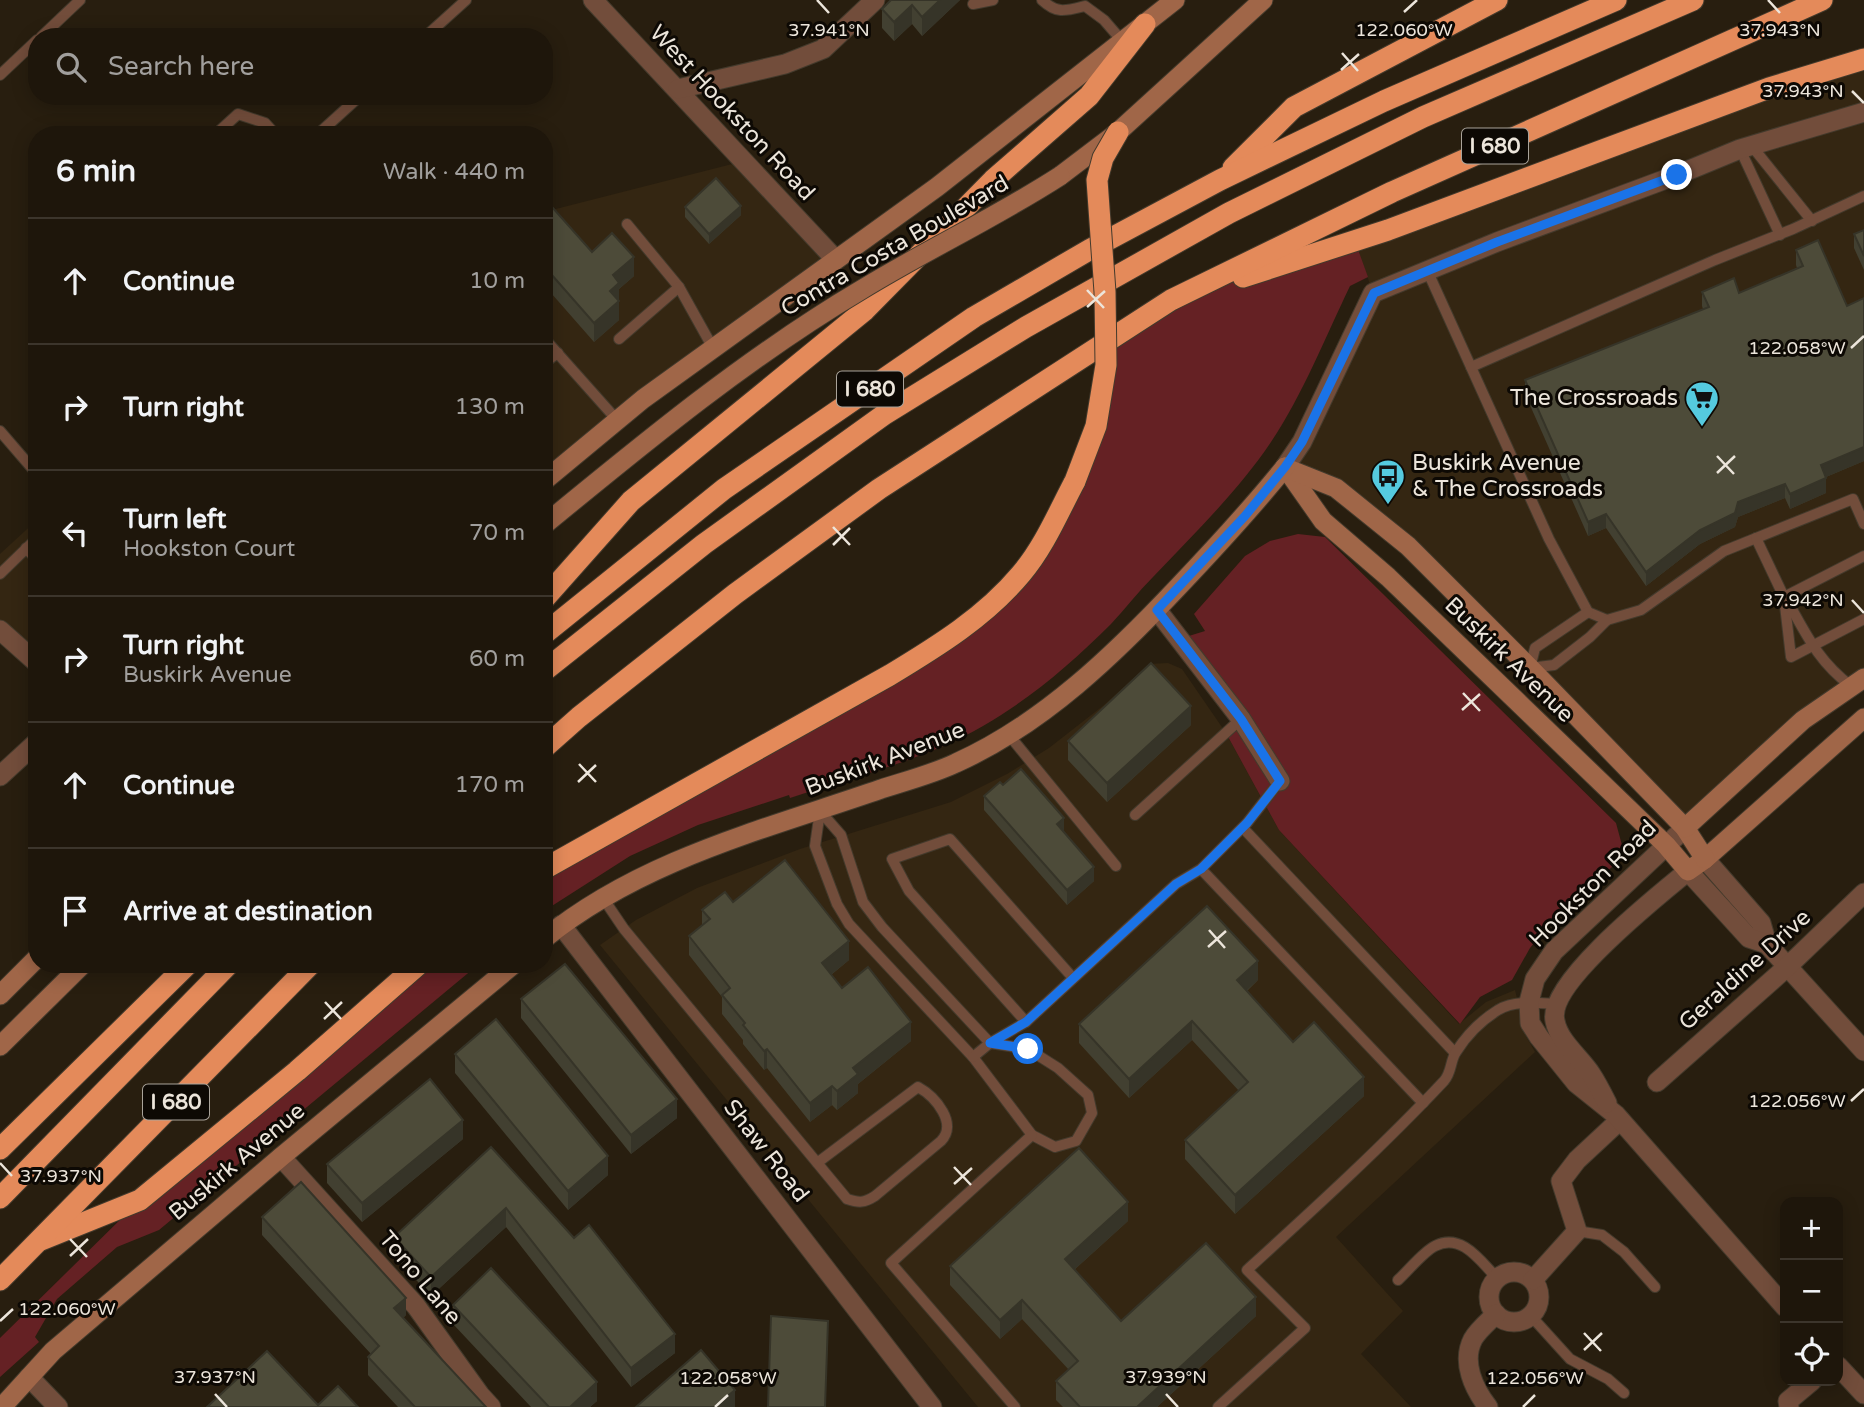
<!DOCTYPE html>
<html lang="en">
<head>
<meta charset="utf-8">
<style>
  body { margin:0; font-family:"Varela Round",sans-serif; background:#261f14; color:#f1f3f6 }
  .controls { position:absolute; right:21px; bottom:21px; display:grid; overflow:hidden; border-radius:14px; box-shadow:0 4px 18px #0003 }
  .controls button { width:63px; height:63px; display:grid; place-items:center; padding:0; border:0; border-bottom:2px solid #3c352c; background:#1e160b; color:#f1f3f6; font:35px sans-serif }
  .stop { position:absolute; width:21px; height:21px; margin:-16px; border:5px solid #1a73e8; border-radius:50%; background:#fff }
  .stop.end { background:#1a73e8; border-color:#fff; box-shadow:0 2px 7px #0008 }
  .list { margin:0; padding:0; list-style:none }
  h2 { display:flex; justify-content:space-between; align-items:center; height:91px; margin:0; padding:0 28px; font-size:30px }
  h2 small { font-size:23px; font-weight:400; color:#a19f9d }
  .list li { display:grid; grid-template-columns:46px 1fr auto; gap:21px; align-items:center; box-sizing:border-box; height:126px; padding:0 28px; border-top:2px solid #3c352c }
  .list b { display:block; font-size:26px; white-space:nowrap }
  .list p { margin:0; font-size:23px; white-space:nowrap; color:#a19f9d }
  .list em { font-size:23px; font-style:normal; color:#a19f9d }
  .icon { flex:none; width:38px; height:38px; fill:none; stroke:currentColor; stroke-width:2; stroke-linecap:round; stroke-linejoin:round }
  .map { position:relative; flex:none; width:1864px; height:1407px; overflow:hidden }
  .search { position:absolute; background:#1e160b; box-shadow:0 4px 18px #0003; left:28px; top:28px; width:525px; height:77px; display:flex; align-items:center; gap:18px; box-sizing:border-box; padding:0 24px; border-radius:28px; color:#a19f9d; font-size:26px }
  .panel { position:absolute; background:#1e160b; box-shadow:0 4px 18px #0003; left:28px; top:126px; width:525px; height:847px; border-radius:28px }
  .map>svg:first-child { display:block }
  .built { fill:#342612 }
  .green { fill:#652124 }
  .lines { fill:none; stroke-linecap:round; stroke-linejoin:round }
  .service-casing { stroke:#433a2c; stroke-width:12 }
  .minor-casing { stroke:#433a2c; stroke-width:21 }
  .tertiary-casing { stroke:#433a2c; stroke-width:21 }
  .secondary-casing { stroke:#433a2c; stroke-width:21 }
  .motorway-casing { stroke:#433a2c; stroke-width:23 }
  .service { stroke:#724d3b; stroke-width:10 }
  .minor { stroke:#724d3b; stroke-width:19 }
  .tertiary { stroke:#724d3b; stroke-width:19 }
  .secondary { stroke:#a06648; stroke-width:19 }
  .motorway { stroke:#e48a5a; stroke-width:21 }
  .secondary-bridge-casing { stroke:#433a2c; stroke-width:21; stroke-linecap:butt }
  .motorway-bridge-casing { stroke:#433a2c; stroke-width:23; stroke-linecap:butt }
  .secondary-bridge { stroke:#a06648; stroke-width:19 }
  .motorway-bridge { stroke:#e48a5a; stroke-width:21 }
  .wall { fill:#424031 }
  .shaded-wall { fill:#363428 }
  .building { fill:#4d4b39; stroke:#363428; stroke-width:2 }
  .route { stroke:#1a73e8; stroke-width:9 }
  .ticks { fill:none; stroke:#ece5db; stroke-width:2.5 }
  .labels { text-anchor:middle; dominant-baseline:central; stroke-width:6; stroke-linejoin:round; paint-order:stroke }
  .shield { fill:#0d0904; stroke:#a9a39a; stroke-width:2 }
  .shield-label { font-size:21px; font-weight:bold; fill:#ece5db }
  .street-label { font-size:23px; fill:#ece5db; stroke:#0d0904 }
  .poi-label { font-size:23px; fill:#ece5db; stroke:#0d0904; text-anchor:end }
  .ticks-label { font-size:18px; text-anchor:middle; fill:#ece5db; stroke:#0d0904; stroke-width:6; stroke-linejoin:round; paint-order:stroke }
</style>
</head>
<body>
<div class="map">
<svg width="1864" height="1407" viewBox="0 0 1864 1407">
  <rect width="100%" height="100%" fill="#281e0f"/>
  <g class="built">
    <polygon points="1864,59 1864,678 1685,828 1336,488 1285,467 1373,293 1355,241"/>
    <polygon points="744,161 835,259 544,481 544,212"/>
    <polygon points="37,520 37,663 0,630 0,554"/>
    <polygon points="1168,663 1182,669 1226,733 1279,830 1459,1024 1486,1002 1515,990 1526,1036 1535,1052 1336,1237 1403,1311 1361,1354 1411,1407 978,1407 600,945 636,920 697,888 800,849 951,802 1007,774 1049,748 1104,705 1149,664"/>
  </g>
  <g class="green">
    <path d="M1355 241 1368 277 1350 286C1325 338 1303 394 1271 442 1238 491 1194 534 1153 577 1138 592 1125 609 1111 624 1072 663 1030 699 983 726 924 760 854 777 790 798L789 795 698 825 630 856 544 911V869L987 610 1075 481 1105 343 1171 300Z"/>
    <polygon points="1298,534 1325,537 1616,823 1623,849 1613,866 1552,921 1530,948 1512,980 1480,997 1460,1024 1279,830 1226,733 1240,720 1179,639 1205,631 1194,614 1245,556 1270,541"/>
    <polygon points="419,964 479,964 159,1230 117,1247 57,1299 35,1337 39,1342 0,1377 0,1338 130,1210"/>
  </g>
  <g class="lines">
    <g class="service-casing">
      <g id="service">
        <path d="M1042 0C1057 14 1065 11 1085 6L1104 20 1123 42"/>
        <polyline points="973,4 993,0"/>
        <polyline points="41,37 80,0"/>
        <polyline points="425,37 466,0"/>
        <polyline points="0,75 37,40"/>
        <polyline points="215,135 238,114 265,123 276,135"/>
        <polyline points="317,135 360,96"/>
        <polyline points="1751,145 1812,221"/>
        <polyline points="1740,149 1780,235"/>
        <polyline points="627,224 679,287 713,348"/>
        <polyline points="1427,270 1549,539 1588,612 1607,620 1641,610 1724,551 1853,499 1864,524"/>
        <polyline points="544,338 617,420"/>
        <polyline points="619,339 679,287"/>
        <polyline points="544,363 558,353"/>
        <polyline points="1471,367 1715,260 1793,229 1864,196"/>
        <polyline points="0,431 37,474"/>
        <polyline points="1756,538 1784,597 1864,556"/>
        <polyline points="26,548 37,560"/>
        <polyline points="0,574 37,538"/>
        <polyline points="1784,597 1791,657 1864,619"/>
        <path d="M1788 602C1807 636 1819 662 1851 686"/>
        <polyline points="1588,612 1535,648 1530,668 1554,665 1590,637 1607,620"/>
        <polyline points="1009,735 1116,866"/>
        <polygon points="820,811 841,835 863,902 882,927 990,1043 1028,1049 1058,1068 1088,1095 1092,1113 1076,1141 1055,1147 1032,1135 973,1057 849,924 837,904 815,846"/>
        <polyline points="1135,815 1241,719"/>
        <polyline points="1243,828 1455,1053"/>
        <polyline points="1201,869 1247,823 1280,781"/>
        <path d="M603 898 624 929 847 1199C859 1203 864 1203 875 1196L941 1141C958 1124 936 1097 918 1087L817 1163"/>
        <polyline points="1026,1022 909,891 892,859 950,839 1073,978"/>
        <polyline points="973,1057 990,1043 1026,1022 1176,884 1201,869 1423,1103"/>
        <polyline points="1577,1231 1602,1235 1624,1252 1655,1287"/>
        <path d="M1398 1280C1408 1271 1424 1251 1435 1246 1462 1232 1481 1262 1497 1278"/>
        <polyline points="1531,1316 1570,1359 1608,1379 1624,1393"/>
        <polyline points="1015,1407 891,1263 1032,1135"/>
        <path d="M1218 1407 1305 1328 1247 1270C1315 1208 1382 1147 1444 1081 1452 1072 1450 1061 1456 1052 1466 1036 1482 1020 1498 1010 1515 1000 1537 1003 1555 1004"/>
      </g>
    </g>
    <g class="minor-casing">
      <g id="minor">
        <polyline points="593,0 835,259"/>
        <polyline points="678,89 785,64 823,49 875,0"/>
        <polyline points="1285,467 1302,442 1373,293 1497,242 1677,175 1740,149 1864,112"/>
        <polyline points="1157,610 1241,719 1280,781"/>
        <polyline points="0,776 37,742"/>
        <polyline points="1705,859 1761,923 1767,944 1864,1051"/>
        <polyline points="1688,871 1749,938 1767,944"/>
        <polyline points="561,925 932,1407"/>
        <polyline points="1657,1082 1787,967 1864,893"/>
        <polyline points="281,1157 416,1306 480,1395 491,1407"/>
        <circle cx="1514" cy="1297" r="25"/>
        <polyline points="1533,1280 1577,1231 1561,1181 1577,1160 1620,1120"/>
        <path d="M1488 1407C1474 1389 1461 1362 1473 1339 1478 1330 1489 1321 1496 1314"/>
        <polyline points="1789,1407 1788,1401 1812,1381"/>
      </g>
    </g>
    <g class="tertiary-casing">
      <g id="tertiary">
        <polyline points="0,630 37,663"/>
        <polyline points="1685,828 1554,951 1535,979 1529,1002 1530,1023 1539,1037 1576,1083 1616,1115 1785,1307"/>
        <path d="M1607 1103C1602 1093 1597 1083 1591 1074 1580 1057 1559 1042 1555 1021 1546 984 1659 895 1688 871"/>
        <polyline points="1838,1366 1864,1394"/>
        <polyline points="29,1377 58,1407"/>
      </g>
    </g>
    <g class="secondary-casing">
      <g id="secondary">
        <polyline points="1060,176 1118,132 1263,0"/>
        <polyline points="1285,467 1323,521 1388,577 1666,845 1688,871 1705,859 1864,718"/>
        <polyline points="1286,468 1336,488 1408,546 1530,668 1685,828 1705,859"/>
        <polyline points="544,481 643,399 937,187 1175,0"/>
        <polyline points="1685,828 1803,720 1864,678"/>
        <path d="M544 939C640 860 766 829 881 789 906 781 933 774 956 763 1043 724 1115 654 1179 586 1216 547 1251 509 1285 467"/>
        <polyline points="0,995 37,958"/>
        <polyline points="0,1046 83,964"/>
        <polyline points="2,1407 53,1351 281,1157 514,964"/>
      </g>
    </g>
    <g class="motorway-casing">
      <g id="motorway">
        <polyline points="1233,168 1294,107 1497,0"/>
        <polyline points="1243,277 1388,230 1769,88 1864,59"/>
        <polyline points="544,599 631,501 865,310 993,180 1089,96 1145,24"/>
        <polyline points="544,634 724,489 974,317 1089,250 1220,180 1384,101 1616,0"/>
        <polyline points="544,671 704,544 885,414 1026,327 1229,213 1423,117 1693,0"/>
        <polyline points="544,748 579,717 735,594 879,489 1171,300 1392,192 1822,0"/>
        <path d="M544 869 890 675C938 646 985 617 1021 574 1044 547 1058 513 1075 481"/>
        <polyline points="0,1149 188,964"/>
        <polyline points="0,1198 229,964"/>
        <polyline points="41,1240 140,1200 297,1071 419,964"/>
        <polyline points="0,1280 311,964"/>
      </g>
    </g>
    <use href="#service" class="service"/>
    <use href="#minor" class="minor"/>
    <use href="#tertiary" class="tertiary"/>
    <use href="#secondary" class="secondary"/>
    <use href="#motorway" class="motorway"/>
    <g class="secondary-bridge-casing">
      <path id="secondary-bridge" d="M544 525C645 442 748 357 861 290 926 250 995 218 1060 176"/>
    </g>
    <g class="motorway-bridge-casing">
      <polyline id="motorway-bridge" points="1075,481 1096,426 1106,365 1105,292 1097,180 1103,158 1118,132"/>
    </g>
    <use href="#secondary-bridge" class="secondary-bridge"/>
    <use href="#motorway-bridge" class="motorway-bridge"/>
  </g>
  <g class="wall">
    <polygon points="891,0 960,0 922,36 912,24 894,41 882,28 882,9"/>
    <polygon points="685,207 741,215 709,244 685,217"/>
    <polygon points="544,209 592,252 634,276 619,289 619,320 594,342 544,285"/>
    <polygon points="1864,230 1864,270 1854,248 1854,234"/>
    <polygon points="1796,250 1847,306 1864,298 1864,461 1826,477 1826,493 1790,509 1785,498 1738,517 1735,527 1700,544 1646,586 1606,528 1588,536 1525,394 1525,380 1703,309 1702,306 1702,292 1739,293 1797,268 1796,265"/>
    <polygon points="1191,725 1107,802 1068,760 1068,741"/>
    <polygon points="984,796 1064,832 1094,881 1067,905 984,810"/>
    <polygon points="733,902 849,960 831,975 842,988 911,1041 858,1084 858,1093 837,1110 832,1105 810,1122 767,1068 764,1070 743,1044 743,1040 722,1014 722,997 689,955 689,936 702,925 702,910"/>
    <polygon points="1258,980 1247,991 1293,1042 1364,1096 1235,1214 1185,1159 1185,1140 1239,1091 1192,1040 1129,1098 1079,1043 1079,1024"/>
    <polygon points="521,999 677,1118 631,1154 521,1018"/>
    <polygon points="455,1054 608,1175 568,1210 455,1073"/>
    <polygon points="463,1139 362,1222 327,1183 327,1164"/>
    <polygon points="491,1147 675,1353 631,1387 506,1227 431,1296 394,1256 394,1237"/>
    <polygon points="262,1217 406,1315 403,1318 486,1407 398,1407 368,1375 368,1357 371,1354 262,1235"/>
    <polygon points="1128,1221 1074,1270 1121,1321 1256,1316 1157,1407 1063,1407 1056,1400 1056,1381 1069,1370 1022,1319 1000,1339 950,1285 950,1266"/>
    <polygon points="453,1305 597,1401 590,1407 531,1407 453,1324"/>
  </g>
  <g class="shaded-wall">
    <polygon points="940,0 960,0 922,36 922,17"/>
    <polygon points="912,5 912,24 894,41 894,22"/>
    <polygon points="741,206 741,215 709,244 709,234"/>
    <polygon points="634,257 634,276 619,289 619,320 594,342 594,323 610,291 613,275"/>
    <polygon points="1864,447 1864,461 1821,479 1821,465"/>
    <polygon points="1826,478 1826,493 1790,509 1790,494"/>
    <polygon points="1785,484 1785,498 1738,517 1735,527 1700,544 1646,586 1646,572 1700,530 1738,502"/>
    <polygon points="1606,514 1606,528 1588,536 1588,522"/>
    <polygon points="1191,706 1191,725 1107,802 1107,783"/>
    <polygon points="1064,818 1064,832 1057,824"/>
    <polygon points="1094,867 1094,881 1067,905 1067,890"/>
    <polygon points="849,941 849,960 822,982 822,963"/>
    <polygon points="1258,961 1258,980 1237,999 1237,980"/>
    <polygon points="1192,1021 1192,1040 1129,1098 1129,1079"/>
    <polygon points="911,1022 911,1041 858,1084 858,1093 837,1110 837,1091 853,1068"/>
    <polygon points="767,1049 767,1068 764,1070 764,1051"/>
    <polygon points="1364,1077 1364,1096 1235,1214 1235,1195"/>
    <polygon points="832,1086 832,1105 810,1122 810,1103"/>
    <polygon points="677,1099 677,1118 631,1154 631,1135"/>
    <polygon points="463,1120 463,1139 362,1222 362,1203"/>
    <polygon points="608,1156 608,1175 568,1210 568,1191"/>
    <polygon points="1128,1202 1128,1221 1065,1278 1065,1259"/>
    <polygon points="506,1208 506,1227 431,1296 431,1277"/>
    <polygon points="1256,1297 1256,1316 1157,1407 1137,1407"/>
    <polygon points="406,1298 406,1315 394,1326 394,1308"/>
    <polygon points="1022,1300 1022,1319 1000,1339 1000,1320"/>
    <polygon points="675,1334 675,1353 631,1387 631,1368"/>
    <polygon points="597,1382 597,1401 590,1407 570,1407"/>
    <polygon points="735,1390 735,1407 714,1407"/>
  </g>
  <g class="building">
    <polygon points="891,0 940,0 922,17 912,5 894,22 882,9"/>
    <polygon points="716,178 741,206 709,234 685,207"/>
    <polygon points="552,207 592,252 612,233 634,257 613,275 619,283 610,291 619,301 594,323 544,266 544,209"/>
    <polygon points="1864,230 1864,256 1854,234"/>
    <polygon points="1818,240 1847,306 1864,298 1864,447 1821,465 1826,478 1790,494 1785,484 1738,502 1735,513 1700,530 1646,572 1606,514 1588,522 1525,380 1709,307 1702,292 1734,278 1739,293 1803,266 1796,250"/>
    <polygon points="1151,663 1191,706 1107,783 1068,741"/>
    <polygon points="1021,769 1064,818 1057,824 1094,867 1067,890 984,796 1000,782 1003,785"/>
    <polygon points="785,860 849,941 822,963 842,988 868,967 911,1022 853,1068 858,1074 837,1091 832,1086 810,1103 767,1049 764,1051 743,1025 745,1023 722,995 730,988 689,936 710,919 702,910 725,892 733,902"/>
    <polygon points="1207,906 1258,961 1237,980 1293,1042 1314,1022 1364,1077 1235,1195 1185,1140 1248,1082 1192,1021 1129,1079 1079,1024"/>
    <polygon points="565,964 677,1099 631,1135 521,999"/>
    <polygon points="496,1019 608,1156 568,1191 455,1054"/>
    <polygon points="430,1079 463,1120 362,1203 327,1164"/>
    <polygon points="491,1147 574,1238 589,1225 675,1334 631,1368 506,1208 431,1277 394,1237"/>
    <polygon points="1079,1148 1128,1202 1065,1259 1121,1321 1206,1243 1256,1297 1137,1407 1080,1407 1056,1381 1078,1361 1022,1300 1000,1320 950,1266"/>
    <polygon points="301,1182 406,1298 394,1308 486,1407 415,1407 368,1357 379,1346 262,1217"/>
    <polygon points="491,1268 597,1382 570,1407 549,1407 453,1305"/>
    <polygon points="771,1316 828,1321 825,1407 768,1407"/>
    <polygon points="701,1350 735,1390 714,1407 636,1407"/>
    <polygon points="267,1351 318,1405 338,1386 358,1407 207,1407"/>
  </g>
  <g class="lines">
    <polyline class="route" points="1028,1049 990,1043 1026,1022 1176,884 1201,869 1247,823 1280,781 1241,719 1157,610 1245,516 1285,467 1302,442 1374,293 1497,242 1677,175"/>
  </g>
  <path class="ticks" d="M817 0 829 13M1768 0 1780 13M1404 12 1417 0M1342 53 1358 71M1341 70 1359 54M1852 91 1864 103M1087 290 1104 308M1087 307 1105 291M1851 348 1864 336M1717 456 1734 474M1717 473 1735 456M833 527 850 545M833 545 850 528M1852 600 1864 613M1463 693 1480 711M1462 710 1480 694M579 764 596 782M578 782 596 765M1209 930 1225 948M1208 947 1226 931M325 1002 341 1019M324 1019 342 1002M1851 1101 1864 1089M0 1163 12 1176M954 1167 971 1185M954 1184 972 1168M70 1239 87 1257M70 1256 88 1239M0 1321 13 1309M1584 1333 1601 1351M1584 1350 1602 1333M215 1394 227 1407M1166 1394 1178 1407M715 1407 728 1395M1523 1407 1535 1395"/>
  <defs>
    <g id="supermarket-pin" transform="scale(1.75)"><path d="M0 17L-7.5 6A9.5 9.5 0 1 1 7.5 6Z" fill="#55cadf" stroke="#0d0904"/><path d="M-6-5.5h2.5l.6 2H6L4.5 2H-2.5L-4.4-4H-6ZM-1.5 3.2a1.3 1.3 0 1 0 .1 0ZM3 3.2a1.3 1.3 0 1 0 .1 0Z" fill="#111"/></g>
    <g id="bus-pin" transform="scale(1.75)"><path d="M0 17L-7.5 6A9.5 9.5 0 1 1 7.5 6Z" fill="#55cadf" stroke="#0d0904"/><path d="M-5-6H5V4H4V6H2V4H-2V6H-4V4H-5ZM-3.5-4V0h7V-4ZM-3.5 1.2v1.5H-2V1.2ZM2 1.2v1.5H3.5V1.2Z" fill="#111"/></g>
  </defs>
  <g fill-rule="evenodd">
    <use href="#supermarket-pin" x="1702" y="398"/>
    <use href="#bus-pin" x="1388" y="476"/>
  </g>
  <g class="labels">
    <g class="shield">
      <rect x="1462" y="128.5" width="66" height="35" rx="5"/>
      <rect x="837" y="371.5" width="66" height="35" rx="5"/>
      <rect x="143" y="1084.5" width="66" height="35" rx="5"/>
    </g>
    <g class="shield-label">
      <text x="1495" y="146">I 680</text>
      <text x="870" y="389">I 680</text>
      <text x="176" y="1102">I 680</text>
    </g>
    <g class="street-label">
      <text transform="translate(732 113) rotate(47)">West Hookston Road</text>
      <text transform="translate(895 246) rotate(-30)">Contra Costa Boulevard</text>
      <text transform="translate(1509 660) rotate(44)">Buskirk Avenue</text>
      <text transform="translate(885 759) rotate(-21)">Buskirk Avenue</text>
      <text transform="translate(1593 884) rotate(-45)">Hookston Road</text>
      <text transform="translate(1745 970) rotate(-42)">Geraldine Drive</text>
      <text transform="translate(766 1151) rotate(52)">Shaw Road</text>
      <text transform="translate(237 1162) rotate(-40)">Buskirk Avenue</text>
      <text transform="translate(420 1278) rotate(50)">Tono Lane</text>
    </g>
    <g class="poi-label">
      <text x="1678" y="398">The Crossroads</text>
      <text x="1412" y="463" text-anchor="start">Buskirk Avenue<tspan x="1412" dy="26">&amp; The Crossroads</tspan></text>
    </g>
  </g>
  <g class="ticks-label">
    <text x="1404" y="36">122.060°W</text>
    <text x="1780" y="36">37.943°N</text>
    <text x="829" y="36">37.941°N</text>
    <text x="1803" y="97">37.943°N</text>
    <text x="1797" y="354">122.058°W</text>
    <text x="1803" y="606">37.942°N</text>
    <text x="1797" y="1107">122.056°W</text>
    <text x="61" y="1182">37.937°N</text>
    <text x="67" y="1315">122.060°W</text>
    <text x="215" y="1383">37.937°N</text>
    <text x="1166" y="1383">37.939°N</text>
    <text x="728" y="1384">122.058°W</text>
    <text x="1535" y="1384">122.056°W</text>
  </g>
</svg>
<div class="controls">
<button>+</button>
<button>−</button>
<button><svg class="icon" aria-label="locate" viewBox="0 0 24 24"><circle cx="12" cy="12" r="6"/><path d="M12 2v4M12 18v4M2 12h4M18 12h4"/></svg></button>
</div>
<div class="stop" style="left:1028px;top:1049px"></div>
<div class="stop end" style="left:1677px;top:175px"></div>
<div class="search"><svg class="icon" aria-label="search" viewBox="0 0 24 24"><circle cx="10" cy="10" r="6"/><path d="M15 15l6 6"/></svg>Search here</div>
<section class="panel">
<h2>6 min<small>Walk · 440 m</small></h2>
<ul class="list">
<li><svg class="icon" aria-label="ahead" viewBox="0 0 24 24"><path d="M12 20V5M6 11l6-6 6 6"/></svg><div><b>Continue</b></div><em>10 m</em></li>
<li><svg class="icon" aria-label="right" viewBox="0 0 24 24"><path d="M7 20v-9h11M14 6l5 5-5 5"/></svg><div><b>Turn right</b></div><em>130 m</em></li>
<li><svg class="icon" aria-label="left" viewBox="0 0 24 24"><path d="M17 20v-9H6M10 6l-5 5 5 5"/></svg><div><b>Turn left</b><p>Hookston Court</p></div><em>70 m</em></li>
<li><svg class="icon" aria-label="right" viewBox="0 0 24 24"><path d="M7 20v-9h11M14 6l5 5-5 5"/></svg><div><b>Turn right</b><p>Buskirk Avenue</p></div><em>60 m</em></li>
<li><svg class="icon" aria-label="ahead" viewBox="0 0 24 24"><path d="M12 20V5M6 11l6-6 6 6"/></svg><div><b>Continue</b></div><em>170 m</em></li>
<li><svg class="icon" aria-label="arrive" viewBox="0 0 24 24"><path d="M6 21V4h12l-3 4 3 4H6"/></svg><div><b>Arrive at destination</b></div></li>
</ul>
</section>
</div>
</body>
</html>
